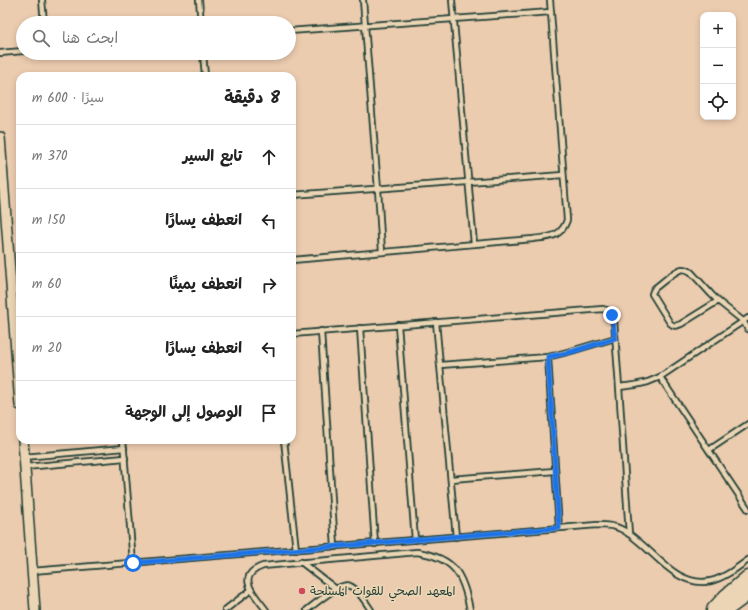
<!DOCTYPE html>
<html lang="ar">
<head>
<meta charset="utf-8">
<style>
  body { margin:0; font-family:Kalam,"Playpen Sans Arabic",sans-serif; background:#f6f6f6; color:#222; direction:rtl }
  .controls { position:absolute; right:12px; top:12px; display:grid; overflow:hidden; border-radius:8px; box-shadow:0 2px 6px #0003 }
  .controls button { width:36px; height:36px; display:grid; place-items:center; padding:0; border:0; border-bottom:1px solid #e0e0e0; background:#fff; color:#222; font:20px sans-serif }
  .stop { position:absolute; width:12px; height:12px; margin:-9px; border:3px solid #1a73e8; border-radius:50%; background:#fff }
  .stop.end { background:#1a73e8; border-color:#fff; box-shadow:0 1px 4px #0008 }
  .list { margin:0; padding:0; list-style:none }
  h2 { display:flex; justify-content:space-between; align-items:center; height:52px; margin:0; padding:0 16px; font-size:17px }
  h2 small { font-size:13px; font-weight:400; color:#767676 }
  .list li { display:grid; grid-template-columns:26px 1fr auto; gap:12px; align-items:center; box-sizing:border-box; height:64px; padding:0 16px; border-top:1px solid #e0e0e0 }
  .list b { display:block; font-size:15px; white-space:nowrap }
  .list em { font-size:13px; font-style:normal; color:#767676 }
  .icon { flex:none; width:22px; height:22px; fill:none; stroke:currentColor; stroke-width:2; stroke-linecap:round; stroke-linejoin:round }
  .map { position:relative; flex:none; width:748px; height:610px; overflow:hidden; direction:ltr }
  .search { position:absolute; background:#fff; box-shadow:0 2px 6px #0003; left:16px; top:16px; width:280px; height:44px; display:flex; align-items:center; gap:10px; box-sizing:border-box; padding:0 14px; border-radius:22px; color:#767676; font-size:15px }
  .panel { position:absolute; background:#fff; box-shadow:0 2px 6px #0003; left:16px; top:72px; width:280px; height:372px; border-radius:12px; direction:rtl }
  .map>svg:first-child { display:block }
  .lines { fill:none; stroke-linecap:round; stroke-linejoin:round }
  .lane-casing { stroke:#1f3d34; stroke-width:8 }
  .street-casing { stroke:#1f3d34; stroke-width:12 }
  .secondary-casing { stroke:#1f3d34; stroke-width:16 }
  .highway-casing { stroke:#1f3d34; stroke-width:19 }
  .lane { stroke:#ebd5b4; stroke-width:4.5 }
  .street { stroke:#ebd5b4; stroke-width:9 }
  .secondary { stroke:#ebd5b4; stroke-width:13 }
  .highway { stroke:#ebd5b4; stroke-width:16 }
  .route { stroke:#1a73e8; stroke-width:5 }
  .poi-dot { fill:#d1495b; stroke:#ebd5b4; stroke-width:1.5 }
  .labels { text-anchor:middle; dominant-baseline:central; stroke-width:3.5; stroke-linejoin:round; paint-order:stroke }
  .poi-label { font-size:12px; fill:#1f3d34; stroke:#ebd5b4; text-anchor:start }
</style>
</head>
<body>
<div class="map">
<svg width="748" height="610" viewBox="0 0 748 610">
  <rect width="100%" height="100%" fill="#ecccaf"/>
  <filter id="ink" filterUnits="userSpaceOnUse"><feTurbulence type="fractalNoise" baseFrequency=".025" numOctaves="2"/><feDisplacementMap in="SourceGraphic" scale="8" xChannelSelector="R" yChannelSelector="G"/><feConvolveMatrix kernelMatrix="1 2 1 2 8 2 1 2 1" color-interpolation-filters="sRGB"/></filter>
  <g filter="url(#ink)">
    <g class="lines">
      <g class="lane-casing">
        <g id="lane">
          <polyline points="42,0 44,23"/>
          <polyline points="199,0 201,23"/>
          <polyline points="363,0 378,189 382,252"/>
          <polyline points="452,0 474,244"/>
          <polyline points="289,31 551,12"/>
          <polyline points="0,53 23,51"/>
          <polyline points="203,53 205,76"/>
          <polyline points="292,195 563,175"/>
          <path d="M292 260 533 239C548 237 561 238 567 220L550 0"/>
          <path d="M718 301 681 324C676 326 674 327 670 323L652 294 653 291 655 288C662 283 674 271 682 269 686 269 688 270 691 272L711 294 718 301 743 321 748 329"/>
          <polyline points="436,322 456,537"/>
          <polyline points="398,325 415,540"/>
          <polyline points="360,328 375,544"/>
          <polyline points="321,331 335,547"/>
          <polyline points="292,334 603,309 610,311 613,315 614,320 619,387 629,534"/>
          <polyline points="548,357 559,528"/>
          <polyline points="440,365 548,357 571,351 615,338"/>
          <polyline points="660,377 748,509"/>
          <polyline points="619,387 635,385 648,382 660,377 748,318"/>
          <polyline points="123,440 133,563"/>
          <polyline points="284,440 296,550"/>
          <polyline points="709,450 748,424"/>
          <polyline points="24,457 124,448"/>
          <polyline points="25,467 125,458"/>
          <polyline points="451,479 555,471"/>
          <polyline points="301,562 336,589"/>
          <path d="M32 571 597 525C605 525 614 525 621 529 651 544 673 589 711 581 724 578 737 568 748 560"/>
          <polyline points="225,610 251,590"/>
          <path d="M266 610C255 595 234 576 263 566L417 552C455 558 463 574 470 610"/>
          <path d="M307 610C315 604 341 581 350 586 358 589 366 603 371 610"/>
        </g>
      </g>
      <g class="street-casing">
        <g id="street">
          <polyline points="0,137 20,405"/>
          <polyline points="23,440 35,610"/>
        </g>
      </g>
      <g class="secondary-casing">
        <polyline id="secondary" points="726,610 748,594"/>
      </g>
      <g class="highway-casing">
        <polyline id="highway" points="715,610 727,597 748,579"/>
      </g>
      <use href="#lane" class="lane"/>
      <use href="#street" class="street"/>
      <use href="#secondary" class="secondary"/>
      <use href="#highway" class="highway"/>
    </g>
  </g>
  <g class="lines" filter="url(#ink)">
    <polyline class="route" points="133,563 559,528 548,357 571,352 615,338 612,315"/>
  </g>
  <circle class="poi-dot" cx="302" cy="591" r="4"/>
  <g class="labels">
    <g class="poi-label">
      <text x="310" y="591">المعهد الصحي للقوات المسلحة</text>
    </g>
  </g>
</svg>
<div class="controls">
<button>+</button>
<button>−</button>
<button><svg class="icon" aria-label="locate" viewBox="0 0 24 24"><circle cx="12" cy="12" r="6"/><path d="M12 2v4M12 18v4M2 12h4M18 12h4"/></svg></button>
</div>
<div class="stop" style="left:133px;top:563px"></div>
<div class="stop end" style="left:612px;top:315px"></div>
<div class="search"><svg class="icon" aria-label="search" viewBox="0 0 24 24"><circle cx="10" cy="10" r="6"/><path d="M15 15l6 6"/></svg>ابحث هنا</div>
<section class="panel">
<h2>8 دقيقة<small>سيرًا · 600 m</small></h2>
<ul class="list">
<li><svg class="icon" aria-label="ahead" viewBox="0 0 24 24"><path d="M12 20V5M6 11l6-6 6 6"/></svg><div><b>تابع السير</b></div><em>370 m</em></li>
<li><svg class="icon" aria-label="left" viewBox="0 0 24 24"><path d="M17 20v-9H6M10 6l-5 5 5 5"/></svg><div><b>انعطف يسارًا</b></div><em>150 m</em></li>
<li><svg class="icon" aria-label="right" viewBox="0 0 24 24"><path d="M7 20v-9h11M14 6l5 5-5 5"/></svg><div><b>انعطف يمينًا</b></div><em>60 m</em></li>
<li><svg class="icon" aria-label="left" viewBox="0 0 24 24"><path d="M17 20v-9H6M10 6l-5 5 5 5"/></svg><div><b>انعطف يسارًا</b></div><em>20 m</em></li>
<li><svg class="icon" aria-label="arrive" viewBox="0 0 24 24"><path d="M6 21V4h12l-3 4 3 4H6"/></svg><div><b>الوصول إلى الوجهة</b></div></li>
</ul>
</section>
</div>
</body>
</html>
